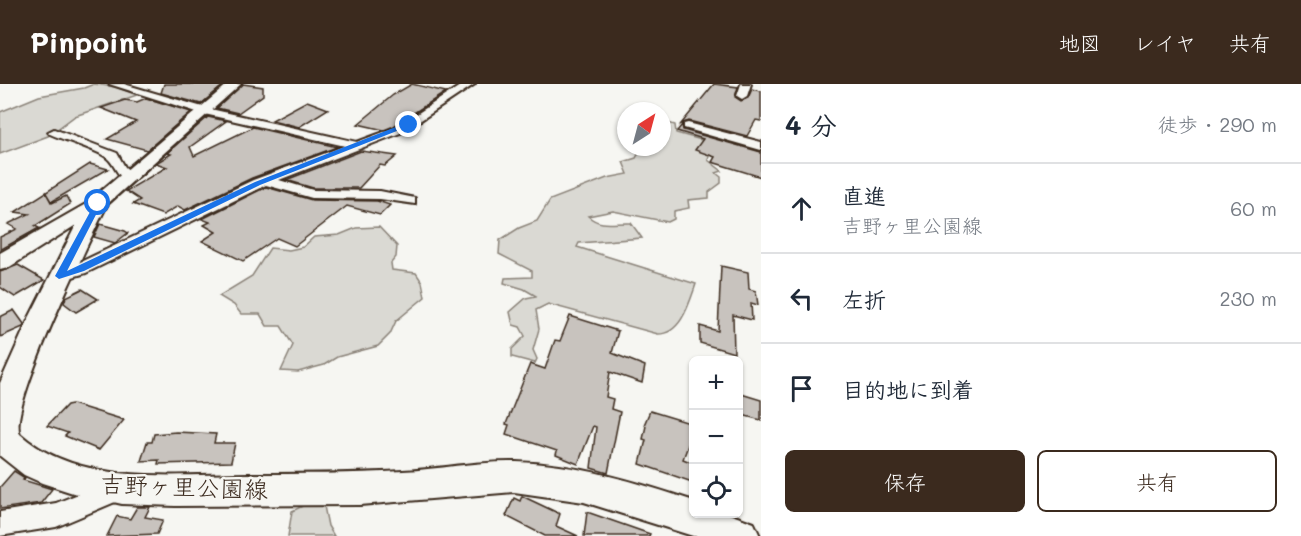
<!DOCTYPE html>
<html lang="ja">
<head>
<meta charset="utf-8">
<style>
  body { margin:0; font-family:Mali,"Klee One",sans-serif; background:#f6f6f7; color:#1f2937 }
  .controls { position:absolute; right:18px; bottom:18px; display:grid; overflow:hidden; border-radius:9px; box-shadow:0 2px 4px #0004 }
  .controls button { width:54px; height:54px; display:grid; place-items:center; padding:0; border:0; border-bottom:2px solid #e0e1e3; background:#fff; color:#1f2937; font:30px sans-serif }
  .compass { position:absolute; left:617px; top:18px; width:54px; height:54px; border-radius:50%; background:#fff; box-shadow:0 2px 4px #0004; rotate:36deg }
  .stop { position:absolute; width:18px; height:18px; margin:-14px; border:4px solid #1a73e8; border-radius:50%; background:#fff }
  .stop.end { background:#1a73e8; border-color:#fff; box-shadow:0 2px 6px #0008 }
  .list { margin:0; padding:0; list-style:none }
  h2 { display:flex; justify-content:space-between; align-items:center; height:78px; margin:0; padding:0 24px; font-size:26px }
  h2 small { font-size:20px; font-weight:400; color:#747a83 }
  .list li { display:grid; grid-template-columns:39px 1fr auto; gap:18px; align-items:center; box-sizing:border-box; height:90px; padding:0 24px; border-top:2px solid #e0e1e3 }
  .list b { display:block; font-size:22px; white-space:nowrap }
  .list p { margin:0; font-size:20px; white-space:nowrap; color:#747a83 }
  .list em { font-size:20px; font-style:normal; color:#747a83 }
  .actions { display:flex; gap:12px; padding:18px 24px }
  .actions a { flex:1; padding:14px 0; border:2px solid #3b2a1e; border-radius:9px; text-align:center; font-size:21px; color:#3b2a1e }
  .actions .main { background:#3b2a1e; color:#fff }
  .icon { flex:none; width:33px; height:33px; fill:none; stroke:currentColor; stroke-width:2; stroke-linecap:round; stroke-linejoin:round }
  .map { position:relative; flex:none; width:761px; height:452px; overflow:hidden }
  header { display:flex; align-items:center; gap:36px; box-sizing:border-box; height:84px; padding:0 30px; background:#3b2a1e; color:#fff }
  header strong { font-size:28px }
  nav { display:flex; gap:33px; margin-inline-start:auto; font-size:21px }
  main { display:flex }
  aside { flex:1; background:#fff }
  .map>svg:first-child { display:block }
  .green { fill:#dad9d3; stroke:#8a8278; stroke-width:1.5 }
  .building { fill:#c8c3be; stroke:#3b2a1e; stroke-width:1.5 }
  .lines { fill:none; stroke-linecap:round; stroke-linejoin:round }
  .minor-casing { stroke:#3b2a1e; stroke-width:4 }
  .tertiary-casing { stroke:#3b2a1e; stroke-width:5 }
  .secondary-casing { stroke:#3b2a1e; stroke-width:4 }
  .minor { fill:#f6f6f2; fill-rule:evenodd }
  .tertiary { fill:#f6f6f2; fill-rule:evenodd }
  .secondary { fill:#f6f6f2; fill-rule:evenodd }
  .route { fill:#1a73e8 }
  .labels { text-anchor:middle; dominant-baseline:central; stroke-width:5; stroke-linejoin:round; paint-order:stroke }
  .near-street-label { font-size:24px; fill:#3b2a1e; stroke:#f6f6f2 }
</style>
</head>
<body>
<header>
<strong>Pinpoint</strong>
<nav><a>地図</a><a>レイヤ</a><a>共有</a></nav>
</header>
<main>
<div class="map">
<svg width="761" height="452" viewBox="0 0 761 452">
  <rect width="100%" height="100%" fill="#f6f6f2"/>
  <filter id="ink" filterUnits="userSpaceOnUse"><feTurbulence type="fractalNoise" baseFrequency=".0167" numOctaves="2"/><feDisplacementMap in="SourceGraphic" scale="12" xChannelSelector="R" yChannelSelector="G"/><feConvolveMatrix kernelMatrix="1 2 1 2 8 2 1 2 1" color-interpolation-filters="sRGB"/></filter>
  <g filter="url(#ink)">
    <g class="green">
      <polygon points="94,0 116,3 137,11 75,32 48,52 0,70 0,28 39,12 84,4"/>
      <path d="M662 37 675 41 676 49 705 57 720 68 709 72 708 76 722 87 716 89 721 93V99L709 108V114L688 116 689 124 674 127V135L668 138 613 127 588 132C601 144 615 138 631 139L642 154 579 159 577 163 696 200C689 220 681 250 658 250L548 220 536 226 539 245 533 266 537 275 535 279 512 273V265L525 252 520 243 513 241 510 228 526 214 536 212 524 205 504 199 505 194 532 193V187L499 170 500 156 519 144 537 137 550 116 607 94 628 90 623 78 636 74 642 63H662Z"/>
      <polygon points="379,143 397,162 396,173 391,179 392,186 416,189 422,198 425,213 396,237 390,250 378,262 337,273 324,281 298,288 281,287 293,261 281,242 267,242 260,230 241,230 234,221 219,212 252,192 270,164 289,166 303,163 314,153 339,151 356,144"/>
      <polygon points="305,421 324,422 328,442 334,452 288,452 292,427"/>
    </g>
    <g class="building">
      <polygon points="164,0 225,0 201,20 161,9"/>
      <polygon points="243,0 263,3 263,11 238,29 217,24"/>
      <polygon points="412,0 446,8 394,42 384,46 358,40 393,11"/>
      <polygon points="714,0 738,3 735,13 741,17 748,14 752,5 761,7 761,37 756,36 747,52 689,37 681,40"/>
      <polygon points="146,14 191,28 147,66 107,55 136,38 101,24 125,16 137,18"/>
      <polygon points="307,17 328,25 299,43 272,36"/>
      <polygon points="208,33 226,37 190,63 194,72 253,43 337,63 252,94 185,126 178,122 163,131 133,120 140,116 126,107 167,83 156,79 171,70 167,69"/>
      <polygon points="682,41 683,46 761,68 761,93 712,78 715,73 695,66 703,55 677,47"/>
      <polygon points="361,67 397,72 385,82 380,81 359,104 313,104 286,96"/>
      <polygon points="90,80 108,85 51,118 46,109 52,119 66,112 70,120 35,142 39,144 0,166 0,153 17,145 8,140 29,130 15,128"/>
      <polygon points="266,103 312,116 377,117 390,121 380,131 347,122 295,162 277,154 243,177 202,157 216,148 204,141 210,138 202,135"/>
      <polygon points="100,140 125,147 128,149 115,159 94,153"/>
      <polygon points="18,181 44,196 15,213 0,203 0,188"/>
      <polygon points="721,182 748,188 749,205 756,207 758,221 751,219 752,236 733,231 734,269 700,259 700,242 718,247"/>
      <polygon points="82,205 98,215 76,228 64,219 66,213"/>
      <polygon points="14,226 24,240 23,243 0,253 0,233"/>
      <polygon points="570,232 618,247 612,269 645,282 642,299 610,288 606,313 613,315 611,325 620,328 608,389 591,384 596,343 593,342 578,380 556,371 557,367 506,350 509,341 506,340 530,280 545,285 555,256 560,257"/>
      <polygon points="738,309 761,316 761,336 738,330"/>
      <polygon points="72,320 124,336 99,366 65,352 68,349 47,342 67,321"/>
      <polygon points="650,327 693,340 693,348 683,375 693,379 692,398 640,380 646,356 643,355 646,342 644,341"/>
      <polygon points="176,348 216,350 214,359 235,359 231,378 158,380 159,376 141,377 147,358 152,358 154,350"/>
      <polygon points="14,387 25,394 23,396 52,405 41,419 0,425 0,403"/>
      <polygon points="522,412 560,430 556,442 578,452 545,452 506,432 514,414 520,417"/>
      <polygon points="137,423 150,423 145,433 163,436 157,450 107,452 117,432 130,435"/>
      <polygon points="587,428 650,450 649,452 584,452"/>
    </g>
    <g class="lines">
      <g class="minor-casing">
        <g id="minor">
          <polygon points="109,0 124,0 206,24 357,58 395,44 463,0 475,0 403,48 279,96 313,106 380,107 415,114 415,120 380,115 312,114 266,101 86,189 59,197 53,196 51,192 53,188 74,181 253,96 345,62 200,29"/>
          <polygon points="741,0 751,0 747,12 742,15 737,12"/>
          <polygon points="688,39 761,58 761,66 684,44 684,40"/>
          <path d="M54 45 117 69 125 83 137 93 135 96C118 100 117 82 107 74 98 66 63 56 50 50L48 48Z"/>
          <polygon points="118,394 127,397 130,405 127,413 56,443 0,452 0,428 56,419"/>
        </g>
      </g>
      <g class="tertiary-casing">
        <polygon id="tertiary" points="228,0 241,0 104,123 92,123 89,119 92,115"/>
      </g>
      <g class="secondary-casing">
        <path id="secondary" d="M98 113 105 115 108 119C92 151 7 325 20 350 79 403 175 390 248 390 300 390 351 390 403 387 441 385 478 377 516 378 577 380 637 398 694 417V430H729L754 439 760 452H693L584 418 514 408 360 421 175 422 122 420 73 409 42 399 24 391 0 372V299L29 234 76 141 8 184 0 186V169Z"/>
      </g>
      <use href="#minor" class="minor"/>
      <use href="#tertiary" class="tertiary"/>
      <use href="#secondary" class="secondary"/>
    </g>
  </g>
  <polygon class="route" points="406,39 412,41 260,101 84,187 59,195 55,192 96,117 102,119 67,187 255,98"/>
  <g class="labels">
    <g class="near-street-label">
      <text transform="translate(184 402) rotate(2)">吉野ヶ里公園線</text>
    </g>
  </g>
</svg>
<div class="controls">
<button>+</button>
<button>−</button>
<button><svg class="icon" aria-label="locate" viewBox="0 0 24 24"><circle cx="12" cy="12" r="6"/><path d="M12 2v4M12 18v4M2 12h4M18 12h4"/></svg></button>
</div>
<svg class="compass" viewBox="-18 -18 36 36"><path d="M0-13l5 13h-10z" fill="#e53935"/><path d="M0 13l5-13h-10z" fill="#747a83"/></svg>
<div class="stop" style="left:98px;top:119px"></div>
<div class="stop end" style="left:409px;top:41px"></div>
</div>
<aside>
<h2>4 分<small>徒歩 · 290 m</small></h2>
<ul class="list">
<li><svg class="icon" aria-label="ahead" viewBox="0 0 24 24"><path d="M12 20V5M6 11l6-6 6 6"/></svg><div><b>直進</b><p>吉野ヶ里公園線</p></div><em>60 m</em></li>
<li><svg class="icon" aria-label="left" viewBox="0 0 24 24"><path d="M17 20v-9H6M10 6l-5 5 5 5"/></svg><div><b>左折</b></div><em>230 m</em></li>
<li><svg class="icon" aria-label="arrive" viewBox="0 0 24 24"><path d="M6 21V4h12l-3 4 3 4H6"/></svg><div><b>目的地に到着</b></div></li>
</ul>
<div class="actions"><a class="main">保存</a><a>共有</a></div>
</aside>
</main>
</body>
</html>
